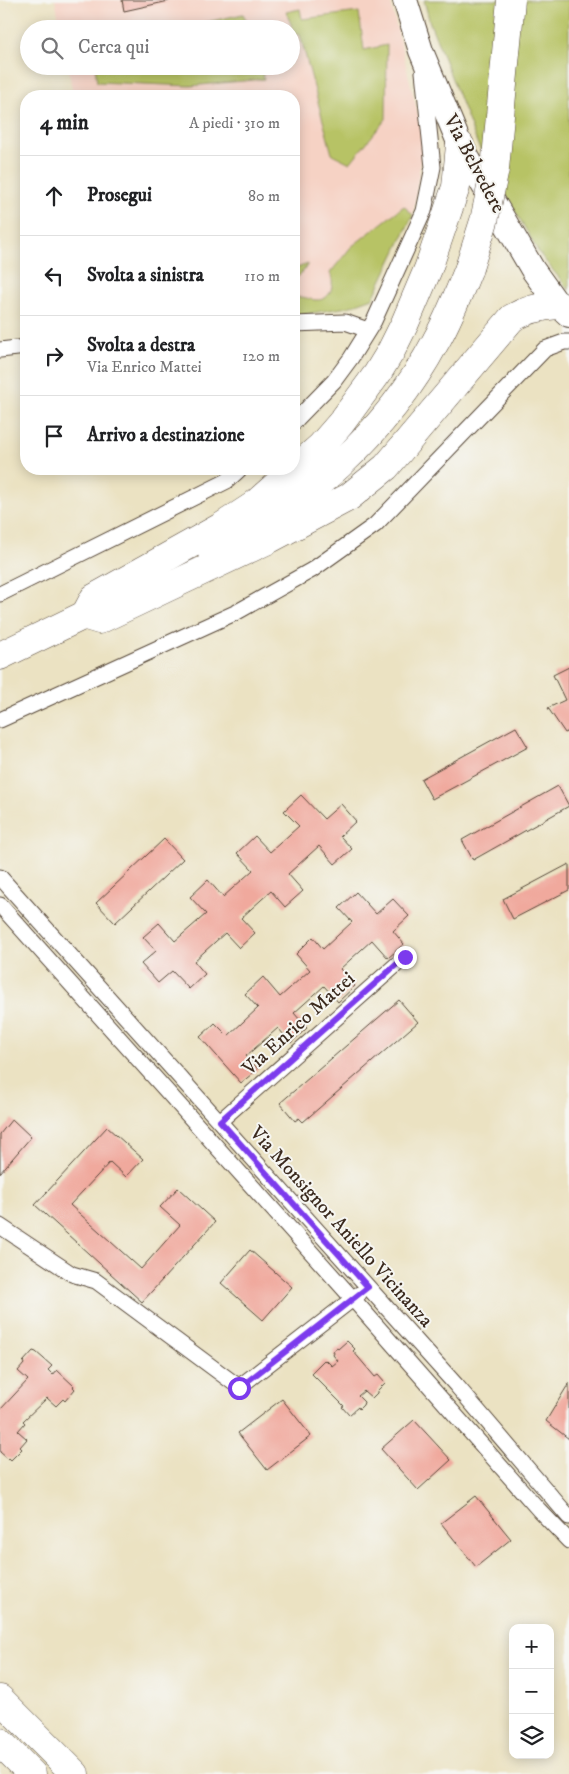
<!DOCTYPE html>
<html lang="it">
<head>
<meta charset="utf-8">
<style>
  body { margin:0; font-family:"IM FELL DW Pica",serif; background:#f6f6f6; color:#202124 }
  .controls { position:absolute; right:15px; bottom:15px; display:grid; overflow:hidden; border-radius:10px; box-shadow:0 2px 12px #0003 }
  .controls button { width:45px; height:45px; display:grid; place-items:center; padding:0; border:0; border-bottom:1px solid #e0e0e0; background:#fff; color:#202124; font:25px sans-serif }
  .stop { position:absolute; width:15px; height:15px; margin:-11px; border:4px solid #7c3aed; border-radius:50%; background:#fff }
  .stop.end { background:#7c3aed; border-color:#fff; box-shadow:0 1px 5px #0008 }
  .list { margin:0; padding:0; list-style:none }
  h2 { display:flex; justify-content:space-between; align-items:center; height:65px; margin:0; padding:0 20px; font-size:21px }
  h2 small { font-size:16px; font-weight:400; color:#757577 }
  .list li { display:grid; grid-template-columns:32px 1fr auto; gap:15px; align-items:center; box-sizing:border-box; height:80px; padding:0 20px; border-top:1px solid #e0e0e0 }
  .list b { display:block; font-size:19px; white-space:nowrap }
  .list p { margin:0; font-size:16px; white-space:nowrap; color:#757577 }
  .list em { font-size:16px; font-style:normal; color:#757577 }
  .icon { flex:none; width:28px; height:28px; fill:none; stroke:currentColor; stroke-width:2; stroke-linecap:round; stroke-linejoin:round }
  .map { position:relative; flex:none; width:569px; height:1774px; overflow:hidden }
  .search { position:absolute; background:#fff; box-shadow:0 2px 12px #0003; left:20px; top:20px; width:280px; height:55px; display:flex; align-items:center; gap:12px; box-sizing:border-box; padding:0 18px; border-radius:28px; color:#757577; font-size:19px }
  .panel { position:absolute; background:#fff; box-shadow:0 2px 12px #0003; left:20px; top:90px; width:280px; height:385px; border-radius:20px }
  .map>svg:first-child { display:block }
  .built { fill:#f6d2c4 }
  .green { fill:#b7c365; stroke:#797642 }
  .building { fill:#f0a99d }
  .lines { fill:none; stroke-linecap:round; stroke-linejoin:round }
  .minor-casing { stroke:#554637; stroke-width:17 }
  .primary-casing { stroke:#554637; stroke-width:26 }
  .motorway-casing { stroke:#554637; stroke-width:29 }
  .minor { stroke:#fff; stroke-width:15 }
  .primary { stroke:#fff; stroke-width:24 }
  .motorway { stroke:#fff; stroke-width:28 }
  .motorway-bridge-casing { stroke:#554637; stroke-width:29; stroke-linecap:butt }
  .motorway-bridge { stroke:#fff; stroke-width:28 }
  .route { stroke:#7c3aed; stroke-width:6 }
  .labels { text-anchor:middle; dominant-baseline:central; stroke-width:4; stroke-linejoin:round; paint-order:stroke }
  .street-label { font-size:20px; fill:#3b2a1e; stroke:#f6f6f2 }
</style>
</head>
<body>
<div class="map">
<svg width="569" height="1774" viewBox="0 0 569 1774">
  <rect width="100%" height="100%" fill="#f6f6f2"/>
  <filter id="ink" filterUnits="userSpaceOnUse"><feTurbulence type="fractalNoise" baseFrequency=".02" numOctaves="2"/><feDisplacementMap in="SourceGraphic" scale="10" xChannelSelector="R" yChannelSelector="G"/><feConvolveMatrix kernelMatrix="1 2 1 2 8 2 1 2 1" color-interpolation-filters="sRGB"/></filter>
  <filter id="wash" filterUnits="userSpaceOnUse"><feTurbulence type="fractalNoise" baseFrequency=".0096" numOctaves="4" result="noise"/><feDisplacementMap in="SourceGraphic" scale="20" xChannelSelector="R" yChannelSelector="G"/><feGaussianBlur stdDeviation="1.12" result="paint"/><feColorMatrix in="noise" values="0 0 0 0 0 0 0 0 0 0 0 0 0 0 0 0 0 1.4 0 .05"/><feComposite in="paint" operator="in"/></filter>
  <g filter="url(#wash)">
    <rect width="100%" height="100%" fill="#ebe2c2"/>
    <polygon class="built" points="55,0 390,0 424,139 413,215 373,298 348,307 294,316 294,96 73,96 68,66 291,66 291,29 61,29"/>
    <g class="green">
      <polygon points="424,0 569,0 569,290 539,253 478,145 430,23"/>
      <polygon points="300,9 302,19 359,12 364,50 387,45 386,119 350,163 332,154 300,35 295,34 286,12"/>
      <polygon points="243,14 251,29 176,29"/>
      <polygon points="95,66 261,66 264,79 190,86 97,82"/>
      <path d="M404 206 413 215 373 298 348 307 294 316V299C301 294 308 300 317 300 332 300 335 283 330 273L351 247Z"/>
      <polygon points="308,264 302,273 294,280 294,269"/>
    </g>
    <g id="blocks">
      <g class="building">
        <polygon points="122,0 169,0 169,1 124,11"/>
        <polygon points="569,667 569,731 565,733 548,708 565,700 553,675"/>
        <polygon points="516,727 528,747 432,799 421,779"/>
        <polygon points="558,786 569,806 473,860 462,840"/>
        <polygon points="301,795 324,819 341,804 356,821 340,836 352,849 335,864 319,846 288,874 303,891 285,907 271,891 241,918 255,933 239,948 225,933 194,961 205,974 189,989 172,971 158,983 141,964 156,951 143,937 159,923 175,941 206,914 190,897 208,880 223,897 253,870 237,853 255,836 270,852 299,826 284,811"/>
        <polygon points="164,839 183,859 115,923 96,903"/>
        <polygon points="569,864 569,890 513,919 503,899"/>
        <polygon points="356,892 376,914 393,899 409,916 393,931 404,944 388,958 372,940 340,969 355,986 338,1002 324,986 294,1013 307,1028 291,1043 278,1028 246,1056 258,1069 241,1083 200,1037 215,1023 228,1036 258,1008 245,994 263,977 280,997 310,970 296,954 313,937 323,949 352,922 339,908"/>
        <polygon points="399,1000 418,1022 303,1122 299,1118 295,1121 280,1103"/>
        <polygon points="12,1119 31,1137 0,1173 0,1134"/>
        <polygon points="107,1127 143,1159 126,1177 110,1162 70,1205 141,1269 180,1225 160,1207 178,1188 215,1222 142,1302 35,1205"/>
        <polygon points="250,1250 292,1287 263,1320 221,1283"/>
        <polygon points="347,1341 355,1349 353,1351 375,1377 378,1375 385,1383 377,1391 377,1393 372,1398 364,1391 358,1396 364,1402 363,1405 359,1409 358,1407 349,1415 342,1407 344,1406 311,1373 324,1360 325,1361 326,1360 332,1366 338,1361 333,1355 334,1353 333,1351 337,1348 338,1349"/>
        <polygon points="33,1351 36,1352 52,1366 48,1370 53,1375 57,1370 74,1386 73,1387 75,1389 65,1401 63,1399 56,1406 47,1398 23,1421 25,1423 18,1431 27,1439 20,1447 22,1449 11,1460 9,1458 8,1459 0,1452 0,1410 28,1380 18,1371 24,1364 23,1362"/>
        <polygon points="569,1383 569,1439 546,1421"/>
        <polygon points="282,1399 311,1436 267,1470 238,1433"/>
        <polygon points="414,1420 451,1460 418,1490 381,1449"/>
        <polygon points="476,1496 511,1539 476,1567 441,1523"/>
      </g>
    </g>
  </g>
  <g filter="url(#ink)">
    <use href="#blocks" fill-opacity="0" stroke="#554637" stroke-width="1"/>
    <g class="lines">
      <g class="minor-casing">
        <g id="minor">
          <polyline points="294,324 345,322 368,330"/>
          <polyline points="0,350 26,347"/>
          <polyline points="294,422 334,381 351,358 374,321 424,211 433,167 423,72"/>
          <polyline points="0,594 227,481 240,469"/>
          <polyline points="0,720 237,612 312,570 375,525 545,349 564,342 569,342"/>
          <polyline points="0,877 456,1385 569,1517"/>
          <polyline points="0,905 353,1299 539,1510 569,1541"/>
          <polyline points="220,1121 405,957"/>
          <polyline points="0,1226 72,1274 96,1281 239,1387 359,1294"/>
        </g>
      </g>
      <g class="primary-casing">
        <polyline id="primary" points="405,0 421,51 460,145 533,270 558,305 569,315"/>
      </g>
      <g class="motorway-casing">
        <g id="motorway">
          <path d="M212 553C304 507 387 433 436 341 449 318 459 293 469 268"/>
          <polyline points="85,615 94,598 221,527 253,506 321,446 341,423 377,374 391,351 405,323 428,269 456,187 460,145"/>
          <path d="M86 616 99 620 270 539 349 497 386 467 512 318C526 310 542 306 558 305"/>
          <polyline points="0,656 101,607"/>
          <polyline points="0,1699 75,1774"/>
          <polyline points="0,1742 32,1774"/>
        </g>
      </g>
      <use href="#minor" class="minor"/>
      <use href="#primary" class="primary"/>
      <use href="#motorway" class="motorway"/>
      <g class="motorway-bridge-casing">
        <polyline id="motorway-bridge" points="469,268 484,221 495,169 511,0"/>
      </g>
      <use href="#motorway-bridge" class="motorway-bridge"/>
    </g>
  </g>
  <g class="lines" filter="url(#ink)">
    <polyline class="route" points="239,1388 368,1287 220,1121 405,957"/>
  </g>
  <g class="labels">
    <g class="street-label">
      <text transform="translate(474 164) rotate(62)">Via Belvedere</text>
      <text transform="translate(299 1024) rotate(-42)">Via Enrico Mattei</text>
      <text transform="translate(341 1227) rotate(48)">Via Monsignor Aniello Vicinanza</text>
    </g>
  </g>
</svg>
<div class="controls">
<button>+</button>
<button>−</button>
<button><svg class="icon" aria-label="layers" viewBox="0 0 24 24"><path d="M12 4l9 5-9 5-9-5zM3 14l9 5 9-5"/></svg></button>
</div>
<div class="stop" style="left:239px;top:1388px"></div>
<div class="stop end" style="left:405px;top:957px"></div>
<div class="search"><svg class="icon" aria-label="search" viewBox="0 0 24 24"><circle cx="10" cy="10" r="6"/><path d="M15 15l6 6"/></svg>Cerca qui</div>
<section class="panel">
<h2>4 min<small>A piedi · 310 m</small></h2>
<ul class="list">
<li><svg class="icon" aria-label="ahead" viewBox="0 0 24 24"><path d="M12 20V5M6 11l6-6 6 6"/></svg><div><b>Prosegui</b></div><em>80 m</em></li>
<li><svg class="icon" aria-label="left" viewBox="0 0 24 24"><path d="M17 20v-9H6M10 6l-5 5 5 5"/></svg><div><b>Svolta a sinistra</b></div><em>110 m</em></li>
<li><svg class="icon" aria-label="right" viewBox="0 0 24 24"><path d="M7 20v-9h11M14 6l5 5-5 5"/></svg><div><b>Svolta a destra</b><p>Via Enrico Mattei</p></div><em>120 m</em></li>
<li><svg class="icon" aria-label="arrive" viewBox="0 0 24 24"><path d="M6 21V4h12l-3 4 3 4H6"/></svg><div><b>Arrivo a destinazione</b></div></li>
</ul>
</section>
</div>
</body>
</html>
